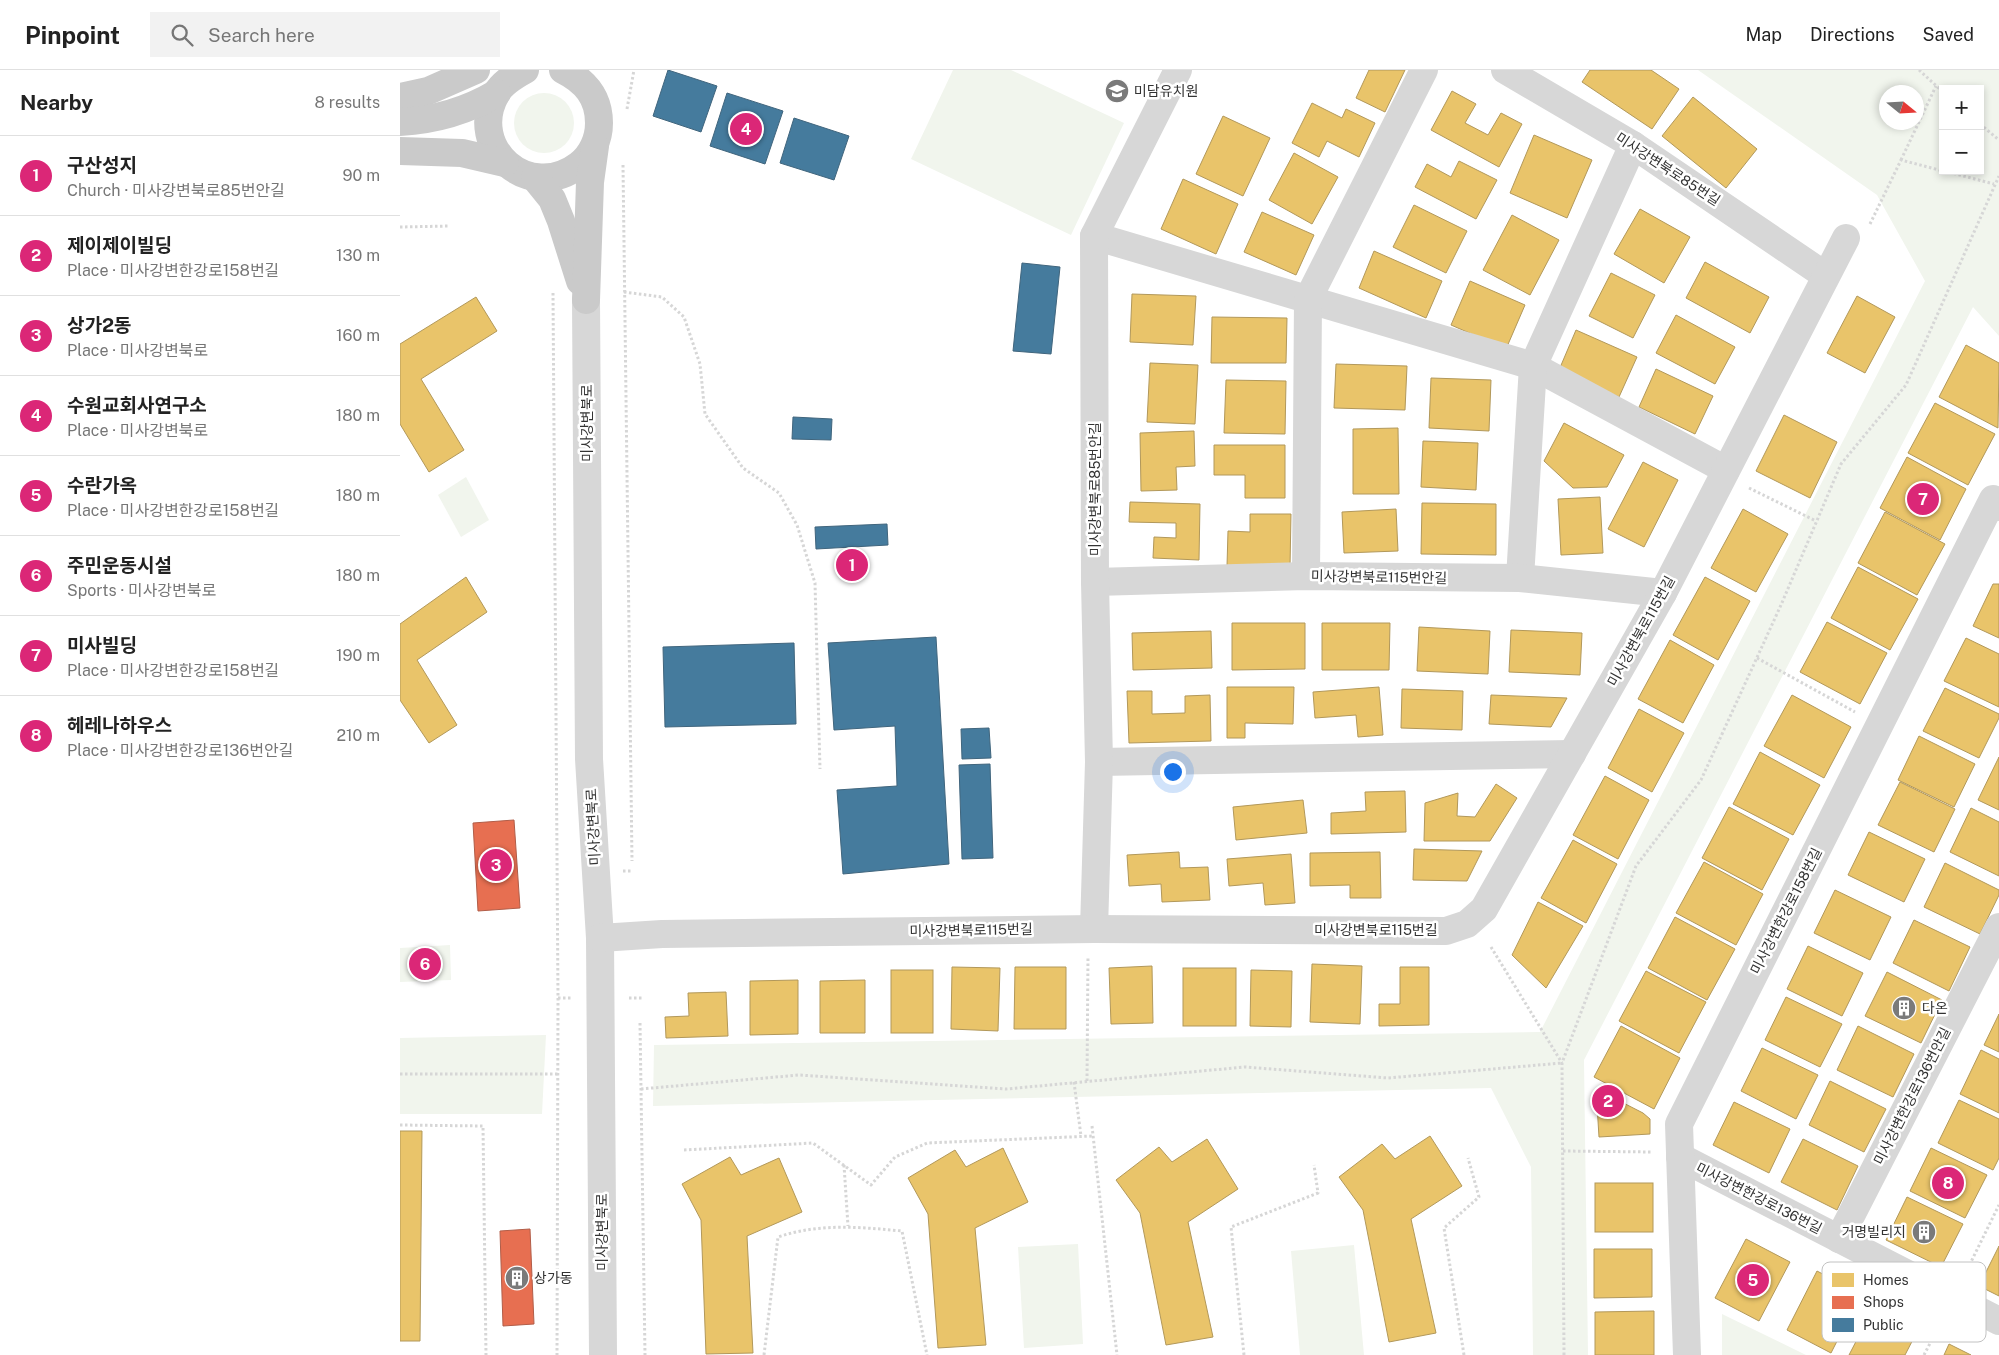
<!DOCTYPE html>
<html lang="en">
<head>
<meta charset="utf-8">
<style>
  body { margin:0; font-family:"Public Sans","Noto Sans KR",sans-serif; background:#f2f2f2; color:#222 }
  .controls { position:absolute; right:15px; top:15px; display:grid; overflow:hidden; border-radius:0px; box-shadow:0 2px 8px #0003 }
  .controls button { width:45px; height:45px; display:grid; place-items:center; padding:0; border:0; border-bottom:1px solid #e0e0e0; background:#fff; color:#222; font:25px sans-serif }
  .compass { position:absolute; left:1479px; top:15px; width:45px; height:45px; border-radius:50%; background:#fff; box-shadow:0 2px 8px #0003; rotate:108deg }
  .you { position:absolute; left:772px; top:701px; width:18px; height:18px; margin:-12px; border:4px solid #fff; border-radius:50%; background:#1a73e8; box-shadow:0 0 0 8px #1a73e833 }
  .badge { display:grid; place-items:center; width:32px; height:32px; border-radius:50%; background:#db2777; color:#fff; font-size:16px; font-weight:700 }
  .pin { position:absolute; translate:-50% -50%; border:2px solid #fff; box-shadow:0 1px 5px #0006 }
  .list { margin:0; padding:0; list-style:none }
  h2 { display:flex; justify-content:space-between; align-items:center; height:65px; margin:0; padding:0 20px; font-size:21px }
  h2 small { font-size:16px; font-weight:400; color:#767676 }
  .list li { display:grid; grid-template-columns:32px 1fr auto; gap:15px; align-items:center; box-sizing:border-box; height:80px; padding:0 20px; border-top:1px solid #e0e0e0 }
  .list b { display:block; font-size:19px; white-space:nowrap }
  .list p { margin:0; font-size:16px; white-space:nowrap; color:#767676 }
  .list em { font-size:16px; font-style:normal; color:#767676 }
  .icon { flex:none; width:28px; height:28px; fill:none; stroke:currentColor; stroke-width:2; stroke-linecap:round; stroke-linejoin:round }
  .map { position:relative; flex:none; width:1599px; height:1285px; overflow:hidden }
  header { display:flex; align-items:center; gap:30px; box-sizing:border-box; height:70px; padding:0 25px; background:#fff; border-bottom:1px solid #e0e0e0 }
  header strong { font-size:24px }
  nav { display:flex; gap:28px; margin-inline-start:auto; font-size:18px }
  .search { width:350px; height:45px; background:#f2f2f2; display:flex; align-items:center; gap:12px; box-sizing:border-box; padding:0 18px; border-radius:0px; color:#767676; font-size:19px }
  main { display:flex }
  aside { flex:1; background:#fff }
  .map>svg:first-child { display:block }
  .green { fill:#f1f5ed; fill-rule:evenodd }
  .homes { fill:#e9c46a; stroke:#b2985a }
  .shops { fill:#e76f51; stroke:#b15d48 }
  .public { fill:#457b9d; stroke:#40657d }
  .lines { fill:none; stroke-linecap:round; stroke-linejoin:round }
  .path { stroke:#d6d6d6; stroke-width:3; stroke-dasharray:2.5 2.5; stroke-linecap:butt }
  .minor { stroke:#d7d7d7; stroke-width:28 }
  .major { stroke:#cacaca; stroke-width:28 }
  .labels { text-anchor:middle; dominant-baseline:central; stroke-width:5; stroke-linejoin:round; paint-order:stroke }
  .poi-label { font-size:14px; fill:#333; stroke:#fff; text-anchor:start }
  .street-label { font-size:14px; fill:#333; stroke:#fff }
  .key { fill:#fff; stroke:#c2c2c2; stroke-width:1 }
  .key-label { font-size:14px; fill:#333 }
</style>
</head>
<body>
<header>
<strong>Pinpoint</strong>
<div class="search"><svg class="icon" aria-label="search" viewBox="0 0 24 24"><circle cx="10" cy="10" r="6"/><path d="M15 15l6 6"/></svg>Search here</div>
<nav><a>Map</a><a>Directions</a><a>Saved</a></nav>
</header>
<main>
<aside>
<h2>Nearby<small>8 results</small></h2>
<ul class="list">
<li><span class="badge">1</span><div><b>구산성지</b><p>Church · 미사강변북로85번안길</p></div><em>90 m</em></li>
<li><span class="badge">2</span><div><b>제이제이빌딩</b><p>Place · 미사강변한강로158번길</p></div><em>130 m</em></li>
<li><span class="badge">3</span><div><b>상가2동</b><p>Place · 미사강변북로</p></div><em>160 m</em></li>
<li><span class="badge">4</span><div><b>수원교회사연구소</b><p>Place · 미사강변북로</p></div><em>180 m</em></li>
<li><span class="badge">5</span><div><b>수란가옥</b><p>Place · 미사강변한강로158번길</p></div><em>180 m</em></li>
<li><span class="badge">6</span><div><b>주민운동시설</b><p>Sports · 미사강변북로</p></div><em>180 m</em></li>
<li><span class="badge">7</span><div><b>미사빌딩</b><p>Place · 미사강변한강로158번길</p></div><em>190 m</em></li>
<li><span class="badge">8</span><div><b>헤레나하우스</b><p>Place · 미사강변한강로136번안길</p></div><em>210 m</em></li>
</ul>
</aside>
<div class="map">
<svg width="1599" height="1285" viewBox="0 0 1599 1285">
  <rect width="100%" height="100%" fill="#fff"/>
  <g class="green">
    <polygon points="553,0 611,0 724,53 671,165 511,89"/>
    <path d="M1298 0H1599V266L1573 237 1184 990 1188 1285H1133L1131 1097 1091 1018 253 1036 254 975 1140 962 1525 211 1477 125ZM1543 19H1580V101H1543ZM1486 22H1516V52H1486Z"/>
    <circle cx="144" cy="53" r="30"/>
    <polygon points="66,407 89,450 61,467 38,425"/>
    <polygon points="50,875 51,910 0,912 0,878"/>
    <polygon points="146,965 142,1044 0,1044 0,968"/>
    <polygon points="678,1174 683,1274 624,1278 618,1177"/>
    <polygon points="954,1175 964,1285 900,1285 891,1181"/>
    <polygon points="1322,1244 1406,1285 1322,1285"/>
  </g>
  <g class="homes">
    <polygon points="969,0 1005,0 985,42 956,28"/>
    <polygon points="1190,0 1251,0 1279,19 1252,59 1182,12"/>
    <polygon points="1052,21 1076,34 1065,53 1088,65 1101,43 1122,54 1099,97 1031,60"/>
    <polygon points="1293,27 1357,79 1326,118 1262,66"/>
    <polygon points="912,33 942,48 946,39 975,53 959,87 927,71 919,87 892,73"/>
    <polygon points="823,46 870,68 843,126 796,104"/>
    <polygon points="1134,65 1192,90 1167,148 1110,123"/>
    <polygon points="894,83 938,107 912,154 869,130"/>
    <polygon points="1059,91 1097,110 1076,149 1015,117 1027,94 1051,107"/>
    <polygon points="783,109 838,134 816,184 761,159"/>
    <polygon points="1014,135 1067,161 1046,203 993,177"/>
    <polygon points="1240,139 1290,167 1264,213 1214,184"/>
    <polygon points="862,142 914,165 896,205 844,182"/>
    <polygon points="1112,145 1159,170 1130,225 1083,200"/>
    <polygon points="974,181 1042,211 1026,248 959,218"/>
    <polygon points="1305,192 1369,227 1350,263 1286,228"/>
    <polygon points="1211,203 1255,225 1233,268 1189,246"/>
    <polygon points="1070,211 1125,235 1106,279 1051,255"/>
    <polygon points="732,224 796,226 793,275 730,272"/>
    <polygon points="1457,226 1495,247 1465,303 1427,283"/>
    <polygon points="76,227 97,261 21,309 64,380 29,402 0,354 0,274"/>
    <polygon points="1276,245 1335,277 1315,314 1256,283"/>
    <polygon points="812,247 887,248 886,293 811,293"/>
    <polygon points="1176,260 1237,287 1219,327 1159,300"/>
    <polygon points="1566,275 1599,293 1598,358 1539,327"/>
    <polygon points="750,293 798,295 795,354 747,352"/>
    <polygon points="936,294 1007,296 1005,340 934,338"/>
    <polygon points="1256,299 1313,326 1295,364 1239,337"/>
    <polygon points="1031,308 1091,310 1089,361 1029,358"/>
    <polygon points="826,310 886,311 885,364 824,363"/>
    <polygon points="1535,333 1595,364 1568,415 1508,383"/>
    <polygon points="1384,345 1437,372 1410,428 1356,401"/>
    <polygon points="1164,353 1224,385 1207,417 1173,418 1144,391"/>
    <polygon points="998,358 999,424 953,424 953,359"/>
    <polygon points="794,361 795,396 776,397 777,420 741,421 740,363"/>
    <polygon points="1023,371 1078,373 1076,420 1021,417"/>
    <polygon points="814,375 885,375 885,428 845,428 845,405 814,405"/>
    <polygon points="1507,387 1566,419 1540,470 1480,438"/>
    <polygon points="1243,392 1278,410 1244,477 1208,459"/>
    <polygon points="1200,427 1203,483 1161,485 1158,429"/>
    <polygon points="730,432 800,434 799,490 753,488 754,467 776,468 776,453 729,452"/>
    <polygon points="1022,433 1096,434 1096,485 1021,484"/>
    <polygon points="996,439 998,481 944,483 942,442"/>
    <polygon points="1343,439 1388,464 1356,522 1311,498"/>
    <polygon points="1485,442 1545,474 1517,525 1458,493"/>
    <polygon points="850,444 891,444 890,497 827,496 828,461 850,462"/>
    <polygon points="1458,497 1518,529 1490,580 1431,548"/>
    <polygon points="66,507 87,542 17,590 57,655 29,673 0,630 0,554"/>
    <polygon points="1305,507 1350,531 1318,590 1273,565"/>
    <polygon points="1593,514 1599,514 1599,568 1573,556"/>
    <polygon points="1427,552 1487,583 1460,634 1400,602"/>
    <polygon points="832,553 905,553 905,599 832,600"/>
    <polygon points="922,553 990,553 989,600 922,600"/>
    <polygon points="1019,557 1090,561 1088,604 1017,601"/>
    <polygon points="1111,560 1182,563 1180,605 1109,602"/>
    <polygon points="811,561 812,598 733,600 732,563"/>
    <polygon points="1566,568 1599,584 1599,637 1544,611"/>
    <polygon points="1270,570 1314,595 1283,653 1238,629"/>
    <polygon points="827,617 894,617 893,654 845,653 845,668 827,668"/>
    <polygon points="979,617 983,665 958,667 956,645 915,648 913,622"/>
    <polygon points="1545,618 1599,644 1599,648 1579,688 1523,661"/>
    <polygon points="1002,619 1063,621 1062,660 1001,658"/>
    <polygon points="727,621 752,621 752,644 785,643 785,626 810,625 811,671 729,673"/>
    <polygon points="1091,625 1167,628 1151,657 1089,654"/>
    <polygon points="1392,625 1451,657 1424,708 1364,676"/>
    <polygon points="1239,639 1284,663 1252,722 1208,698"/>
    <polygon points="1519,666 1575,694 1554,737 1498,710"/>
    <polygon points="1360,682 1420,715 1393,765 1333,734"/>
    <polygon points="1599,687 1599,740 1578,730"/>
    <polygon points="1205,706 1249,730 1218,789 1173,765"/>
    <polygon points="1500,712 1555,739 1534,782 1478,755"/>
    <polygon points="1096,714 1117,728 1090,771 1024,771 1025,733 1058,723 1057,746 1075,747"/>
    <polygon points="1005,721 1006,762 931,764 931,743 966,741 965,722"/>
    <polygon points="903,730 907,763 836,770 833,737"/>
    <polygon points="1329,737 1389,769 1362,820 1302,788"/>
    <polygon points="1571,738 1599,752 1599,806 1550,782"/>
    <polygon points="1469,762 1525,789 1504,832 1448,805"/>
    <polygon points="1173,770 1217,794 1186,853 1141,828"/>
    <polygon points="1014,779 1082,781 1067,811 1013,810"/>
    <polygon points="779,782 780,798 808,797 810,830 762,832 761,814 729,816 727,785"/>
    <polygon points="980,782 981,828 950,828 950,815 910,816 910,783"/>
    <polygon points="891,784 895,833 865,835 863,813 829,816 827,789"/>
    <polygon points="1304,792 1363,824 1336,875 1276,843"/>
    <polygon points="1545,793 1599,820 1599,825 1580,864 1524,837"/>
    <polygon points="1435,820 1491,847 1470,890 1414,863"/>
    <polygon points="1138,832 1183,856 1146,918 1112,885"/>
    <polygon points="1275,847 1335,879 1307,930 1248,898"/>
    <polygon points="1514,850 1570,877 1549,921 1493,893"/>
    <polygon points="1408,876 1463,903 1442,946 1387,919"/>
    <polygon points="912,894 962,896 960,954 910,952"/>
    <polygon points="752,896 753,953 711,954 709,898"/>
    <polygon points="552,897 600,898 598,961 551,959"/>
    <polygon points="615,897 666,897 666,959 614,959"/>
    <polygon points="1000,897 1029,897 1029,955 979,956 979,934 1000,934"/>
    <rect x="783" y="898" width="53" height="58"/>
    <rect x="491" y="900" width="42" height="63"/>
    <polygon points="851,900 892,901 891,957 850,956"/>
    <polygon points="1246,901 1306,932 1279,983 1219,951"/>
    <polygon points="1487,902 1542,930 1521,973 1465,946"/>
    <polygon points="398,910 398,964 350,965 350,911"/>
    <polygon points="465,910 465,963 420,963 420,911"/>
    <polygon points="326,922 328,966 266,968 265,947 289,946 288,923"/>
    <polygon points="1386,927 1442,954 1420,997 1365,970"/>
    <polygon points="1599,944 1599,982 1584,975"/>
    <polygon points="1221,956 1280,988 1254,1039 1194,1007"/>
    <polygon points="1458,956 1514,984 1493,1027 1437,1000"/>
    <polygon points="1362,978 1418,1005 1396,1049 1341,1021"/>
    <polygon points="1581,980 1599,989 1599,1043 1560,1024"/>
    <polygon points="1430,1011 1486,1039 1464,1082 1409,1055"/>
    <polygon points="1196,1019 1243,1043 1250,1049 1250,1064 1199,1067"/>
    <polygon points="1559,1030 1599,1049 1599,1088 1593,1100 1538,1073"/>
    <polygon points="1334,1032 1390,1059 1369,1103 1313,1075"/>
    <polygon points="0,1061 22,1061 20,1271 0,1271"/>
    <polygon points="1030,1066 1062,1116 1011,1149 1036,1263 989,1272 963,1140 939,1107 982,1074 995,1089"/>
    <polygon points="807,1069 838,1119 788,1152 813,1267 766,1275 740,1143 716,1110 759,1077 772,1092"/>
    <polygon points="1403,1069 1458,1096 1437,1140 1381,1112"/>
    <polygon points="603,1078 628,1132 575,1158 586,1275 538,1278 528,1144 508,1108 555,1080 566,1097"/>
    <polygon points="1531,1078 1587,1105 1565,1148 1510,1121"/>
    <polygon points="330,1087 341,1105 379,1088 402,1142 347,1166 353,1283 306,1284 301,1150 282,1114"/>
    <rect x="1195" y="1113" width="58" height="49"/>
    <polygon points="1507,1127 1563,1154 1541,1197 1486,1170"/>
    <polygon points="1346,1169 1390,1192 1359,1251 1315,1228"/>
    <polygon points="1599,1176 1599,1226 1579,1216"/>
    <polygon points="1194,1179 1252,1179 1252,1227 1194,1228"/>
    <polygon points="1417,1201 1461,1224 1431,1283 1387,1260"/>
    <polygon points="1477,1231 1521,1254 1505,1285 1449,1285"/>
    <polygon points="1254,1241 1254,1285 1195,1285 1195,1242"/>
    <polygon points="1549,1274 1571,1285 1544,1285"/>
  </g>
  <g class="shops">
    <polygon points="114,750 120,838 78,841 73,753"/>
    <polygon points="130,1159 134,1254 103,1256 100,1161"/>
  </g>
  <g class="public">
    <polygon points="268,0 317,16 301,62 253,46"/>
    <polygon points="327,23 383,41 365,94 310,76"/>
    <polygon points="394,48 449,66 434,110 380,93"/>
    <polygon points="622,193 660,197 651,284 613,281"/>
    <polygon points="393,347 432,349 431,370 392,369"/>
    <polygon points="487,454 488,475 416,479 415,457"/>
    <polygon points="536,567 549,794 443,804 437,720 497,716 495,656 434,660 428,573"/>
    <polygon points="394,573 396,654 265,657 263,577"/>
    <polygon points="589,658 591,688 562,689 561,659"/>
    <polygon points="590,694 593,788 562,789 559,695"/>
  </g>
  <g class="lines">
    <g class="path">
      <polyline points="1519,0 1543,22"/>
      <polyline points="227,39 234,0"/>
      <polyline points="1580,54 1599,70"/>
      <polyline points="1501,90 1536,16"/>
      <polyline points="223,95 232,791"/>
      <polyline points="1544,101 1594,114"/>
      <polyline points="1470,154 1501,90 1543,101"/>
      <polyline points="0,157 49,156"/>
      <polyline points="224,222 262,227 284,247 300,294 305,344 343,398 379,423 397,455 415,513 420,699"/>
      <polyline points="153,223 158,928 157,1285"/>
      <polyline points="1349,418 1416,451"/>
      <polyline points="1357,588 1455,642"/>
      <polyline points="223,801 232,801"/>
      <polyline points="1091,877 1162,993"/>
      <polyline points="158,928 173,928"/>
      <polyline points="229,928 243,928"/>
      <polyline points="240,953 245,1285"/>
      <polyline points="0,1004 158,1004"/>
      <polyline points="687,1011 688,886"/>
      <polyline points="674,1012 681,1066"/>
      <polyline points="241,1019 399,1005 606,1019 845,997 988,1008 1162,993"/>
      <polyline points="0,1055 83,1056 86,1285"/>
      <polyline points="692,1056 717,1285"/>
      <polyline points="284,1080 413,1073 471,1115 495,1087 527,1073 693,1066"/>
      <polyline points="1163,1081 1252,1082"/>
      <polyline points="444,1095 448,1156"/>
      <polyline points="1565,1204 1599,1135"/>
      <path d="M364 1285 378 1167C420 1153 459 1157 502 1161L527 1285"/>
      <polyline points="844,1285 831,1157 918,1123 914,1095"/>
      <polyline points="1064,1285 1044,1158 1079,1127 1068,1088"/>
      <polyline points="1164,1285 1162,993 1236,796 1301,710 1381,535 1441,394 1506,315 1599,106"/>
      <polyline points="1524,1285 1541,1252"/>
    </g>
    <g class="minor">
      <polyline points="1105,0 1233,75 1426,206"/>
      <polyline points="694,166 1133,296 1326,400"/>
      <polyline points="186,230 189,689 200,868 203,1285"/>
      <polyline points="906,506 908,229 1024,0"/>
      <polyline points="1120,508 1133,296 1233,75"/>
      <polyline points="695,512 906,506 1120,508 1263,523"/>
      <polyline points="699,692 1172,684"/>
      <polyline points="694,859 699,692 695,512 694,166 778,0"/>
      <polyline points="200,868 262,864 694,859 1046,861 1067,854 1084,839 1263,523 1446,168"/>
      <polyline points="1280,1087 1599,1251"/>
      <polyline points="1439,1169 1599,857"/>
      <polyline points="1287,1285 1279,1054 1593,429 1599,437"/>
    </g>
    <g class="major">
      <path d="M125 0C114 6 102 13 96 24 66 78 129 133 179 95 192 85 199 69 199 53 199 27 185 11 163 0"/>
      <polyline points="0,27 28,21 76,0"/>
      <path d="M0 52C35 50 67 41 97 23"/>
      <polyline points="0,81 62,83 105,93"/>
      <polyline points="135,108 152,129 161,151 180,211"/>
      <polyline points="186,230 190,112 195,76"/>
    </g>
  </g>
  <defs>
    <g id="school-disc" transform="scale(1.25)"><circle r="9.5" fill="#7a7a7a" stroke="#fff"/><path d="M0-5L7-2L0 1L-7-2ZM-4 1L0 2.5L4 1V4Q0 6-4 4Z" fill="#fff"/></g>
    <g id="building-disc" transform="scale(1.25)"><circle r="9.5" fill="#7a7a7a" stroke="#fff"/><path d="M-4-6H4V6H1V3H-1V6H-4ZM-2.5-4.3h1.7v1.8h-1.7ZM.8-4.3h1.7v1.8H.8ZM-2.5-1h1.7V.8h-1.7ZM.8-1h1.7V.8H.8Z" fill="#fff"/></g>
  </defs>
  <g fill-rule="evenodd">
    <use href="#school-disc" x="717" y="21"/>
    <use href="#building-disc" x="1504" y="938"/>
    <use href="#building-disc" x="1524" y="1162"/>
    <use href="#building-disc" x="117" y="1208"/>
  </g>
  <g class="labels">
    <g class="poi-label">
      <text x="734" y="21">미담유치원</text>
      <text x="1522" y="938">다온</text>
      <text x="1506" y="1162" text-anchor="end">거명빌리지</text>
      <text x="134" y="1208">상가동</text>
    </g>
    <g class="street-label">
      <text transform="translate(1268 99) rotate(33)">미사강변북로85번길</text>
      <text transform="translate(187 353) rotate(-90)">미사강변북로</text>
      <text transform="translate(695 419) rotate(-90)">미사강변북로85번안길</text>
      <text transform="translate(979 507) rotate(1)">미사강변북로115번안길</text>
      <text transform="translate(1241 561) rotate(-61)">미사강변북로115번길</text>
      <text transform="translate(193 757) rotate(-93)">미사강변북로</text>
      <text transform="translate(1386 841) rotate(-63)">미사강변한강로158번길</text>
      <text transform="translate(571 860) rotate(-1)">미사강변북로115번길</text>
      <text x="976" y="860">미사강변북로115번길</text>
      <text transform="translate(1512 1026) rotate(-63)">미사강변한강로136번안길</text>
      <text transform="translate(1359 1128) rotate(27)">미사강변한강로136번길</text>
      <text transform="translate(202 1162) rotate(-90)">미사강변북로</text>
    </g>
  </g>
  <rect x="1422" y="1192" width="164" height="80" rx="8" class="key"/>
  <rect x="1432" y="1203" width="22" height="14" fill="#e9c46a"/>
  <rect x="1432" y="1226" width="22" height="13" fill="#e76f51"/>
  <rect x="1432" y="1248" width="22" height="14" fill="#457b9d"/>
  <g class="key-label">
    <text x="1463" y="1215">Homes</text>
    <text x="1463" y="1237">Shops</text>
    <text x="1463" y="1260">Public</text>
  </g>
</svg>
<div class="controls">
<button>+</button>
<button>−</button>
</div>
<svg class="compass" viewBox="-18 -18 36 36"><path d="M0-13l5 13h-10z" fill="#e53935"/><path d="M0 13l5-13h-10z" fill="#767676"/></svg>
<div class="you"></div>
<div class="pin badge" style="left:452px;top:495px">1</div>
<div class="pin badge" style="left:1208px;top:1031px">2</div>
<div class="pin badge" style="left:96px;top:795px">3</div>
<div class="pin badge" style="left:346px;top:59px">4</div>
<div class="pin badge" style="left:1353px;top:1210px">5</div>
<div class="pin badge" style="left:25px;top:894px">6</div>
<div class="pin badge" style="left:1523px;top:429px">7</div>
<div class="pin badge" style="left:1548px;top:1113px">8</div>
</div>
</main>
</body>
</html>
